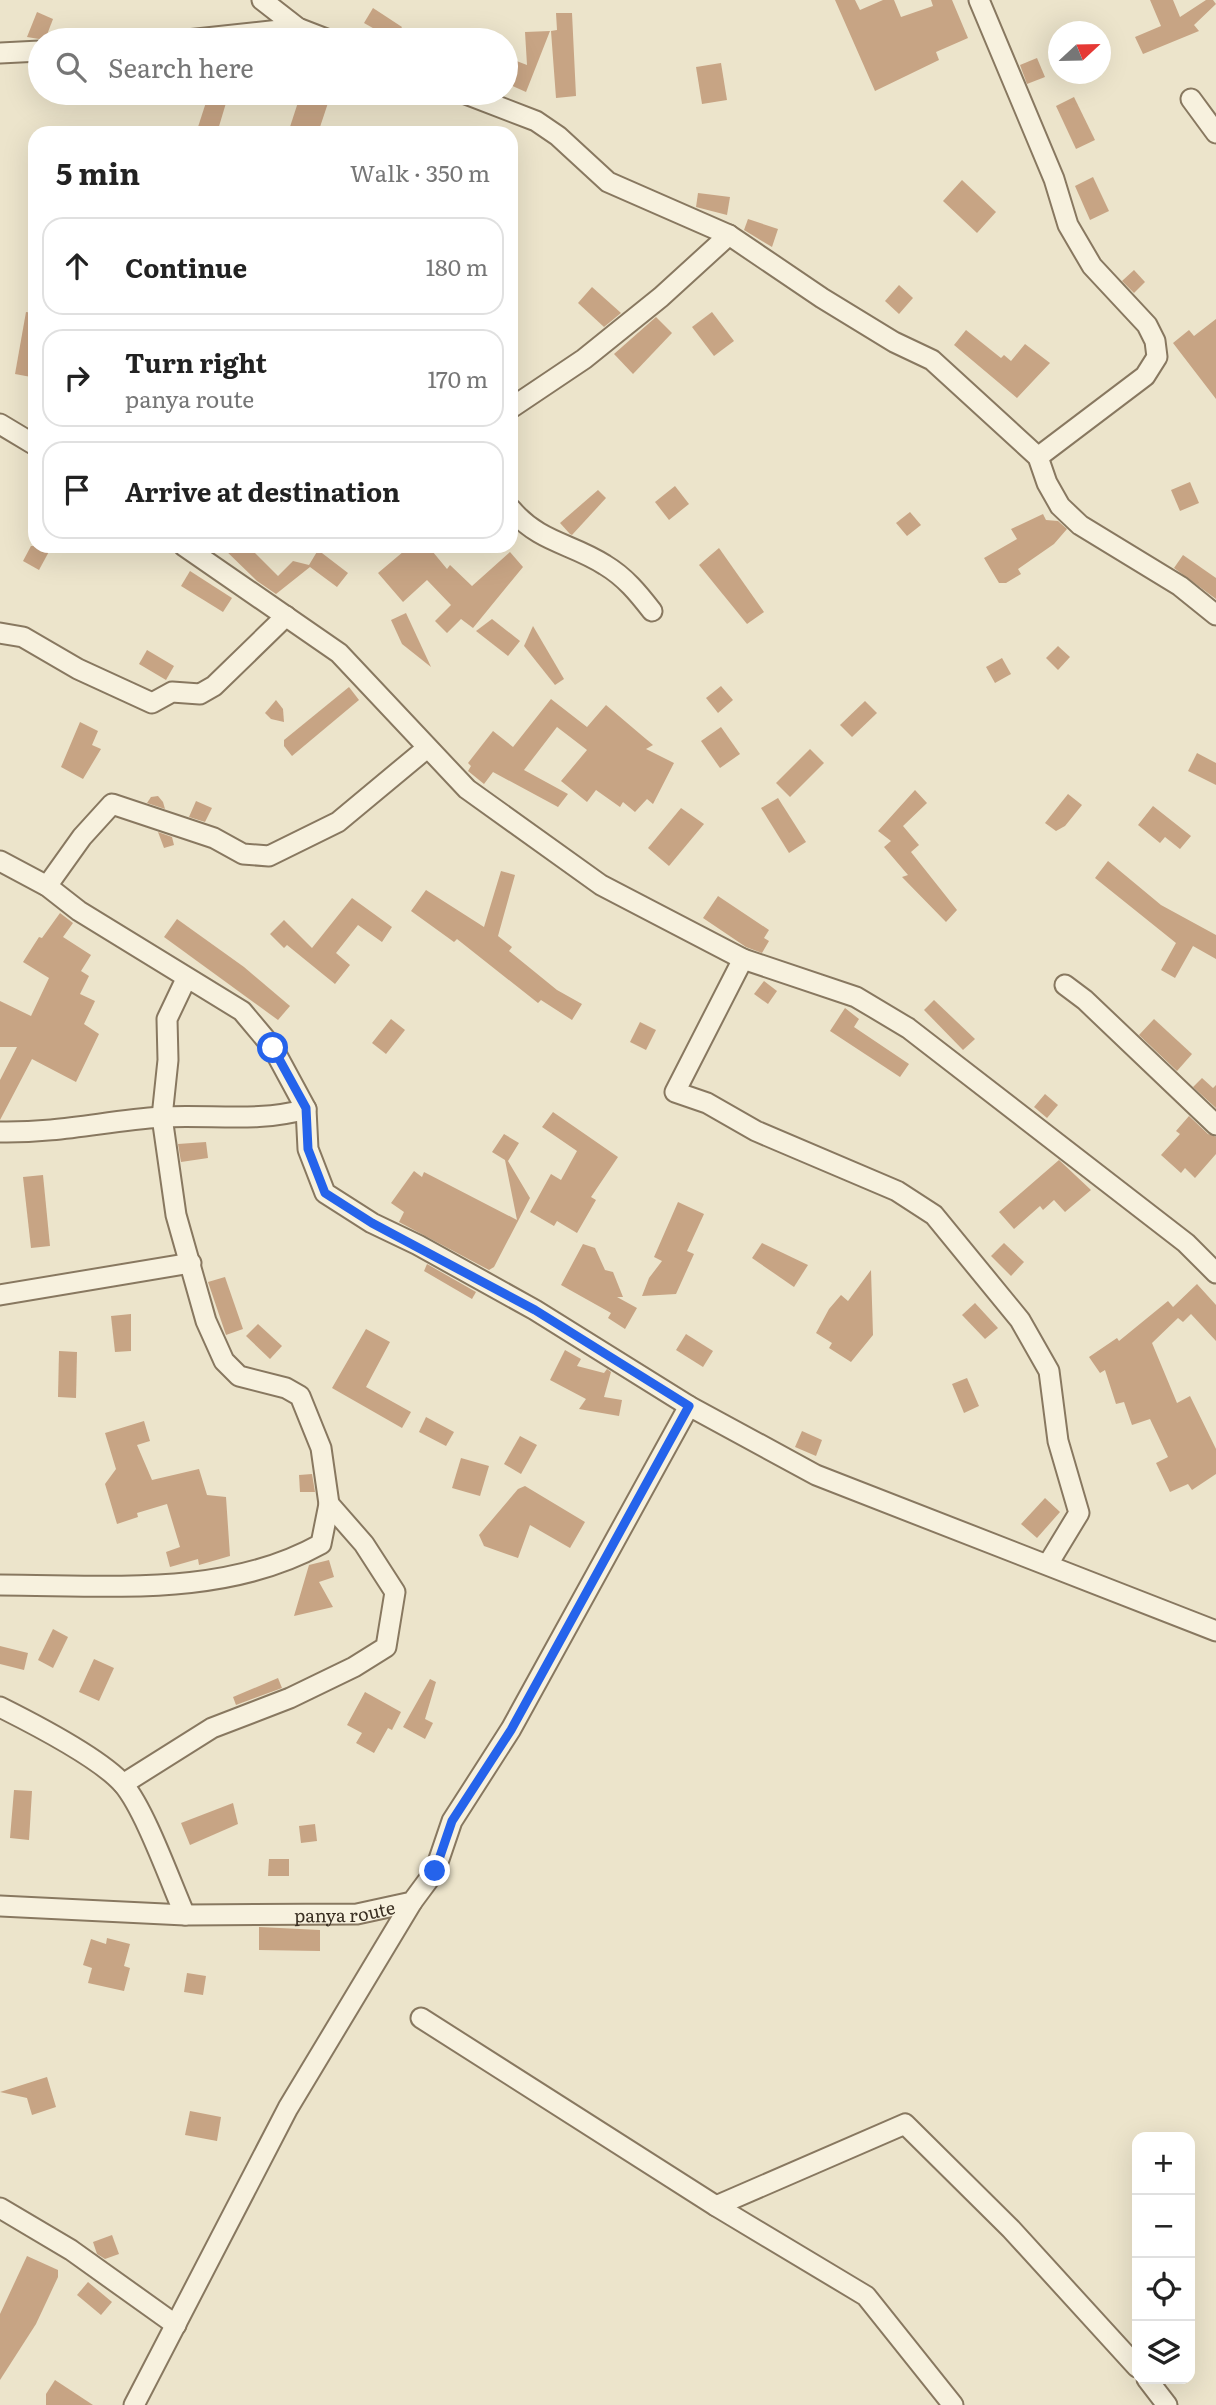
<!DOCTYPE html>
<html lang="en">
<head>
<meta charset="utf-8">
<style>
  body { margin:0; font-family:Literata,serif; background:#f2f2f2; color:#222 }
  .controls { position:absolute; right:21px; bottom:21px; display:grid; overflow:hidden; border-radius:14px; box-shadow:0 7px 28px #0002 }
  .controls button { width:63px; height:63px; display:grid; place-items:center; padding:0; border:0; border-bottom:2px solid #e0e0e0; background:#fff; color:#222; font:35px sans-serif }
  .compass { position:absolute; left:1048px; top:21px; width:63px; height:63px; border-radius:50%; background:#fff; box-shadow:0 7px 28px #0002; rotate:68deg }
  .stop { position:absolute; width:21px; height:21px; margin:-16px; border:5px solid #2563eb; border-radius:50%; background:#fff }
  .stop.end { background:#2563eb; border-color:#fff; box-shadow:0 2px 7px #0008 }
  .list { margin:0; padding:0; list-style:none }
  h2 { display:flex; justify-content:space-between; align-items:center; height:91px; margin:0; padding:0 28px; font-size:30px }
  h2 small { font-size:23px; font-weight:400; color:#767676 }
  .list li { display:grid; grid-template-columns:46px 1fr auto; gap:21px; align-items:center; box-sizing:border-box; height:98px; margin:0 14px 14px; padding:0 14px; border:2px solid #e0e0e0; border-radius:21px }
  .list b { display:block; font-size:26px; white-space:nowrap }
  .list p { margin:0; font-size:23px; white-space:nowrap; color:#767676 }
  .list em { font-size:23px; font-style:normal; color:#767676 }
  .icon { flex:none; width:38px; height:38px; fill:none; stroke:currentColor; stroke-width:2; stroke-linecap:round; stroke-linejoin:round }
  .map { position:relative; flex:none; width:1216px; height:2405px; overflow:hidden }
  .search { position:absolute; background:#fff; box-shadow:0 7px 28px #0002; left:28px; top:28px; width:490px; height:77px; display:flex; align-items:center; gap:18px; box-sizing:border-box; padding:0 24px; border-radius:38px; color:#767676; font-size:26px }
  .panel { position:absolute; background:#fff; box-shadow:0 7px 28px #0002; left:28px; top:126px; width:490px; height:427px; border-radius:21px }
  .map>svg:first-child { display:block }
  .building { fill:#c7a484 }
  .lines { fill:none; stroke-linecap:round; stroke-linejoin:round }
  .minor-casing { stroke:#887860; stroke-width:23 }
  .minor { stroke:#f7f1de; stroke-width:19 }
  .route { stroke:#2563eb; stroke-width:9 }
  .labels { text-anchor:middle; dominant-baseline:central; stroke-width:5; stroke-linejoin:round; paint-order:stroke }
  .street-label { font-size:18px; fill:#3a2f22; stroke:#f4eeda }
</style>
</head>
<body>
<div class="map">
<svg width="1216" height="2405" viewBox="0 0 1216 2405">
  <rect width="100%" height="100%" fill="#ece4cb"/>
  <g class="building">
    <polygon points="835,0 855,0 860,10 883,0 894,0 901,17 933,6 931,0 952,0 968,38 936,52 939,60 875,91"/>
    <polygon points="1150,0 1173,0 1180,17 1206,0 1213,0 1216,4 1194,25 1199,31 1143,54 1135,37 1161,26"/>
    <polygon points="373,8 402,27 394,40 364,23"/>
    <polygon points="37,12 53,19 45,40 27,37"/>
    <polygon points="556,13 572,13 576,96 556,98 551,31 557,30"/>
    <polygon points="550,31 526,92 506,83 506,57 527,65 525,32"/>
    <polygon points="1037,58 1045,77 1027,84 1020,65"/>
    <polygon points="721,63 727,100 702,104 696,67"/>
    <polygon points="209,93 229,93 217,133 198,127"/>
    <polygon points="301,93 329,100 318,133 288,133"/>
    <polygon points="1074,97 1095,140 1076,149 1056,106"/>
    <polygon points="1093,177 1109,211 1090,220 1075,186"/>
    <polygon points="962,180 996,212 977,233 943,201"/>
    <polygon points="698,193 730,197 727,215 696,207"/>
    <polygon points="748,219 778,229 772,247 744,230"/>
    <polygon points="1134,270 1145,282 1134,293 1122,281"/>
    <polygon points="899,285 913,298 899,314 885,301"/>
    <polygon points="592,287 621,313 604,327 578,303"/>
    <polygon points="26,312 35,313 35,360 31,377 15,374"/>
    <polygon points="712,312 734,341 714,356 692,327"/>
    <polygon points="656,317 672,333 633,374 614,354"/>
    <polygon points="1216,319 1216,399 1173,343 1189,330 1194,336"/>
    <polygon points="966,330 1001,358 1004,355 1011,361 1025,344 1050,363 1017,398 954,345"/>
    <polygon points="1190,482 1199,503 1180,511 1171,490"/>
    <polygon points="675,486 689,504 669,520 655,502"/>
    <polygon points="598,490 606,498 572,535 570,534 560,523"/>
    <polygon points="910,512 921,525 907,536 896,523"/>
    <polygon points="1043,514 1046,520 1058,521 1067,529 1054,544 1018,569 1021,574 1006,583 999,583 984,558 1017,539 1011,529"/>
    <polygon points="31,546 52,546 39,570 23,561"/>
    <polygon points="221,546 248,546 278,576 293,561 309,565 318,550 348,573 337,587 310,567 276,594 257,581"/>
    <polygon points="410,546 428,546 447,569 450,565 472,586 510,552 523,567 473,628 461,619 447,633 435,621 451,605 427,580 403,602 378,573"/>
    <polygon points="719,548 764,612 747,624 699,565"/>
    <polygon points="1183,555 1216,578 1216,599 1174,568"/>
    <polygon points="190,571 232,598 223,612 181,586"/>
    <polygon points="406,613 431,667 402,644 391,620"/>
    <polygon points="492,619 520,641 508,656 476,631"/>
    <polygon points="533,626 564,679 555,685 524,646"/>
    <polygon points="1058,646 1070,657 1058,670 1046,658"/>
    <polygon points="147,650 174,666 166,680 139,664"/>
    <polygon points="1002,658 1011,674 995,683 986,667"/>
    <polygon points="721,686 733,700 718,713 706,698"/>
    <polygon points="349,687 359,700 292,756 284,746 284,740"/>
    <polygon points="551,699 587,727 606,705 653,745 646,749 674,763 653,804 647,799 635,812 623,802 620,807 596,790 587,802 561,781 587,750 557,727 524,770 568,794 558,807 493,772 484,784 468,771 471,766 468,763 493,731 513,747"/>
    <polygon points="276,700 283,709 284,722 271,719 265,713"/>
    <polygon points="865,701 877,713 852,737 840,725"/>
    <polygon points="80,722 98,731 92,745 101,749 83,779 61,767"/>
    <polygon points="721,727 740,754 720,768 701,741"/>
    <polygon points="810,749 824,763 790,797 776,783"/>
    <polygon points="1197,753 1216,763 1216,785 1188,771"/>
    <polygon points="915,790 927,803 903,826 919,845 911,852 957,910 946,922 902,877 908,875 884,847 891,841 878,831"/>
    <polygon points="1068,794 1082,805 1065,826 1056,831 1045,823"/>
    <polygon points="158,796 163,802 165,809 147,803 151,797"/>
    <polygon points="778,798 806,842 789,853 761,808"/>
    <polygon points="196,801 212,808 205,822 189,817"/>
    <polygon points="1153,806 1191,836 1180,849 1165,837 1160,843 1138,825"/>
    <polygon points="681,808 704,824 669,866 648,848"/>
    <polygon points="158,832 172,837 174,845 164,848"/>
    <polygon points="1108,861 1161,905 1216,935 1216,959 1193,946 1175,978 1161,970 1176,943 1095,878"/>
    <polygon points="501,871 515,875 498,936 512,947 509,951 557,990 582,1004 572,1020 541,1000 538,1003 457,939 454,942 411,911 426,890 484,927"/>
    <polygon points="718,896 769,930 764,938 769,941 762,953 746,947 703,918"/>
    <polygon points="352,898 392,927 382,942 358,925 336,953 350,965 335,984 287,945 284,948 270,934 284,920 312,948"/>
    <polygon points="60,913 73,923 63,937 91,955 81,971 89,976 80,994 95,1001 84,1024 99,1034 76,1082 32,1059 0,1120 0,1080 17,1047 0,1047 0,1001 31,1016 49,978 23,962 39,937 42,938"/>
    <polygon points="177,919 244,967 290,1006 278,1020 164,937"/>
    <polygon points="764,981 777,991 768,1004 754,994"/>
    <polygon points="934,1000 975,1039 963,1050 924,1010"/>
    <polygon points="845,1008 859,1019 854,1027 909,1064 900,1077 830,1031"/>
    <polygon points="391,1019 405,1030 386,1054 372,1043"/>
    <polygon points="1154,1019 1192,1054 1177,1071 1139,1035"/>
    <polygon points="640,1022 656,1030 646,1050 630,1042"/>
    <polygon points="1202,1078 1213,1088 1216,1085 1216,1108 1193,1087"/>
    <polygon points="1045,1094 1058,1105 1047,1118 1034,1107"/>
    <polygon points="553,1112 618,1157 591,1197 596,1200 577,1233 557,1221 554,1226 530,1212 551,1174 561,1180 577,1151 542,1127"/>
    <polygon points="1189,1116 1208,1134 1216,1137 1216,1154 1195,1178 1185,1168 1181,1173 1161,1155 1180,1134 1176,1131"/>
    <polygon points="504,1134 519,1143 508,1161 530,1198 494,1267 489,1270 399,1222 404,1212 391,1203 414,1171 422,1177 424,1172 517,1220 505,1160 492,1152"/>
    <polygon points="206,1142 208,1158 181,1162 178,1144"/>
    <polygon points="1059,1160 1091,1190 1065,1212 1054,1200 1043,1210 1040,1206 1014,1229 999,1212"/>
    <polygon points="43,1175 50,1246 31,1248 23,1177"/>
    <polygon points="678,1202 704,1214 687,1251 694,1254 676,1294 642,1296 649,1278 662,1261 654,1257"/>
    <polygon points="762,1243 808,1265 794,1287 752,1258"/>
    <polygon points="1004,1243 1024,1262 1011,1276 991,1256"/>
    <polygon points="583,1244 595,1248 605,1270 613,1272 623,1297 617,1297 637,1308 625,1329 608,1318 611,1313 561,1285"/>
    <polygon points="427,1264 476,1292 472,1299 424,1271"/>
    <polygon points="871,1270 873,1335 851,1362 829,1348 832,1343 816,1333 829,1309 841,1295 848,1301"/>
    <polygon points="225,1277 243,1329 226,1335 208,1282"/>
    <polygon points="1197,1284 1216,1305 1216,1341 1191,1314 1183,1322 1178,1318 1152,1343 1177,1403 1190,1396 1216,1449 1216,1474 1192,1490 1188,1484 1170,1492 1156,1463 1168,1457 1150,1419 1132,1425 1124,1402 1116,1404 1105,1370 1100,1373 1089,1357 1117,1338 1119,1341 1168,1301 1173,1307"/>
    <polygon points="975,1303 998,1328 985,1339 962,1315"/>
    <polygon points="131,1314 131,1351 115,1352 111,1316"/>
    <polygon points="258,1324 282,1346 270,1359 246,1336"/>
    <polygon points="366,1329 390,1342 366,1387 411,1412 402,1428 332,1388"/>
    <polygon points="686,1334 713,1351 703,1367 676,1350"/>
    <polygon points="565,1350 581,1359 577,1366 604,1373 607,1369 611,1372 604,1397 622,1400 619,1416 579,1409 586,1399 550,1380"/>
    <polygon points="59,1351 77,1352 76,1398 58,1397"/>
    <polygon points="967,1378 979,1406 964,1413 952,1384"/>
    <polygon points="426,1417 454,1432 446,1446 419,1432"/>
    <polygon points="144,1421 150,1441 137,1445 152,1480 199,1469 207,1495 226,1497 230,1556 199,1565 198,1559 170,1567 166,1552 180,1547 167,1504 137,1513 138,1517 117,1524 105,1484 116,1469 105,1433"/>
    <polygon points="802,1431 822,1440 816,1456 795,1447"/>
    <polygon points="520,1436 537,1445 521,1474 504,1464"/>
    <polygon points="461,1458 489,1466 480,1496 452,1488"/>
    <polygon points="312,1474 315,1492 300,1492 299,1475"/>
    <polygon points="525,1486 585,1522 570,1548 530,1525 518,1558 484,1546 479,1535 518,1489"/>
    <polygon points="1045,1498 1060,1512 1037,1538 1021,1524"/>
    <polygon points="329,1560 334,1577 319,1582 333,1607 294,1616 309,1565"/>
    <polygon points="53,1629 68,1637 53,1668 38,1660"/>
    <polygon points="0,1646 28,1653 24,1670 0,1664"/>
    <polygon points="94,1659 114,1668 99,1701 79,1692"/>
    <polygon points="278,1678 282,1688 236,1705 233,1697"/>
    <polygon points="430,1679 436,1682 425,1719 433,1723 425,1739 403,1727"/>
    <polygon points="365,1692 401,1712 392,1730 388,1728 374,1753 356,1743 362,1733 347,1725"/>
    <polygon points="14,1790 32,1791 29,1840 10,1838"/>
    <polygon points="233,1803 238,1824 190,1845 181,1823"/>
    <polygon points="315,1824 317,1841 301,1843 299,1826"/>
    <polygon points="269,1859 289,1859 289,1876 268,1876"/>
    <polygon points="259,1927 320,1930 320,1951 259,1950"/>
    <polygon points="107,1938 130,1944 124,1966 130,1968 124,1991 88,1983 92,1968 83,1965 91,1939 106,1944"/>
    <polygon points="187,1973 206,1976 203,1995 184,1992"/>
    <polygon points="47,2077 56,2107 32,2115 27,2098 0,2092"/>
    <polygon points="190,2111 221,2117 217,2141 185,2135"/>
    <polygon points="112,2235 119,2254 105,2259 97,2254 93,2242"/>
    <polygon points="27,2256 58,2270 58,2277 36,2324 0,2380 0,2314"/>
    <polygon points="88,2282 112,2302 101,2315 77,2295"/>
    <polygon points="55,2380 93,2405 46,2405 46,2394"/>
  </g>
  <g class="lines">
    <g class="minor-casing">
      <g id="minor">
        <polyline points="262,0 298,28 329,40"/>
        <polyline points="979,0 1054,179 1068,225 1092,266 1147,325 1155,341 1157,357 1145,376 1038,457"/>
        <polyline points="187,40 298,28"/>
        <polyline points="0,53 40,51"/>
        <polyline points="463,93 536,121 558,136 608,182 729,235 822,298 894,342 932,360 1038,457 1047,483 1060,506 1080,525 1180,586 1216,615"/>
        <polyline points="1191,99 1216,133"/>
        <polyline points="511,408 584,359 661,297 729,235"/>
        <polyline points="0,424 35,445"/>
        <path d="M511 509C540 543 571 543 605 565 625 577 638 593 652 611"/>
        <polyline points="184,546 339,653 467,789 601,885 743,959 856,997 908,1028 1186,1243 1216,1273"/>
        <polyline points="0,633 23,637 78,669 152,703 172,692 200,694 214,686 286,616"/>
        <polyline points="0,861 47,886 79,911 242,1011 273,1048 306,1109 308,1149 325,1193 372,1223 418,1245 535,1310 689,1406 816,1475 1216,1631"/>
        <polyline points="47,886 82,837 112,804 214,838 243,854 269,856 338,822 427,748"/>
        <polyline points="743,959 675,1092 707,1103 756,1131 897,1191 934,1215 1020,1320 1049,1371 1058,1441 1079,1513 1048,1564"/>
        <polyline points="1065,985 1085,1000 1216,1125"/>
        <path d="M0 1132C59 1133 105 1121 161 1117 211 1114 258 1123 306 1109"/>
        <polyline points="0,1295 191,1263"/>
        <path d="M0 1585C107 1585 224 1598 321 1544L329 1504"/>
        <path d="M0 1707C32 1723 100 1758 123 1784 145 1810 170 1881 185 1915"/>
        <polyline points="123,1784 212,1728 290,1698 354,1667 386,1647 395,1592 364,1544 329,1504 321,1448 300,1396 286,1388 239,1376 224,1361 206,1321 176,1215 162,1117 168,1060 167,1019 186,979"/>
        <path id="s1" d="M0 1906 185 1915 357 1914 412 1902 435 1871 452 1821 511 1729 689 1406"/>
        <polyline points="421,2018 716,2206 866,2296 953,2405"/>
        <polyline points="716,2206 905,2124 1011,2229 1137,2367"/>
        <polyline points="0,2208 71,2250 176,2325"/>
        <polyline points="1147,2379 1167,2405"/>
        <polyline points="134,2405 288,2108 412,1902"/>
      </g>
    </g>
    <use href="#minor" class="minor"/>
  </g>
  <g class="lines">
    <polyline class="route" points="273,1048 306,1108 308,1149 325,1193 372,1223 535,1310 689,1406 511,1730 452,1821 435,1871"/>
  </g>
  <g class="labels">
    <g class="street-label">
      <text stroke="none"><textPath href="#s1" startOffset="345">panya route</textPath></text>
    </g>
  </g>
</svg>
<div class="controls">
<button>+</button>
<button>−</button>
<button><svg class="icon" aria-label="locate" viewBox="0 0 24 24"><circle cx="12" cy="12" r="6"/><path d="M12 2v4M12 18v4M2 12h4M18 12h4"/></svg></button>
<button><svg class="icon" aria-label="layers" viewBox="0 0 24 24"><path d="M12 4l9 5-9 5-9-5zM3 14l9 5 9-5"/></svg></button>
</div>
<svg class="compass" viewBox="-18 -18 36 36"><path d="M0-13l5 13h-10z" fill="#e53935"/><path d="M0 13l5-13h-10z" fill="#767676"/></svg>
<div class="stop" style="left:273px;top:1048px"></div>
<div class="stop end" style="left:435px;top:1871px"></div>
<div class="search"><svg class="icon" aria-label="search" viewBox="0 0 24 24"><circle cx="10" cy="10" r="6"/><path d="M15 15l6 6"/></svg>Search here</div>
<section class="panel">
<h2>5 min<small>Walk · 350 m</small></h2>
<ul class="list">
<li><svg class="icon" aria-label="ahead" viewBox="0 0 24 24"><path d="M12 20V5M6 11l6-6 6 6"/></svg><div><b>Continue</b></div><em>180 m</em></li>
<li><svg class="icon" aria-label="right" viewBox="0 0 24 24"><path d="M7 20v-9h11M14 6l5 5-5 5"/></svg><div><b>Turn right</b><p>panya route</p></div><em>170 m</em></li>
<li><svg class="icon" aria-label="arrive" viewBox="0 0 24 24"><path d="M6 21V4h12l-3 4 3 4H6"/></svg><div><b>Arrive at destination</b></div></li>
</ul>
</section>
</div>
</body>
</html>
